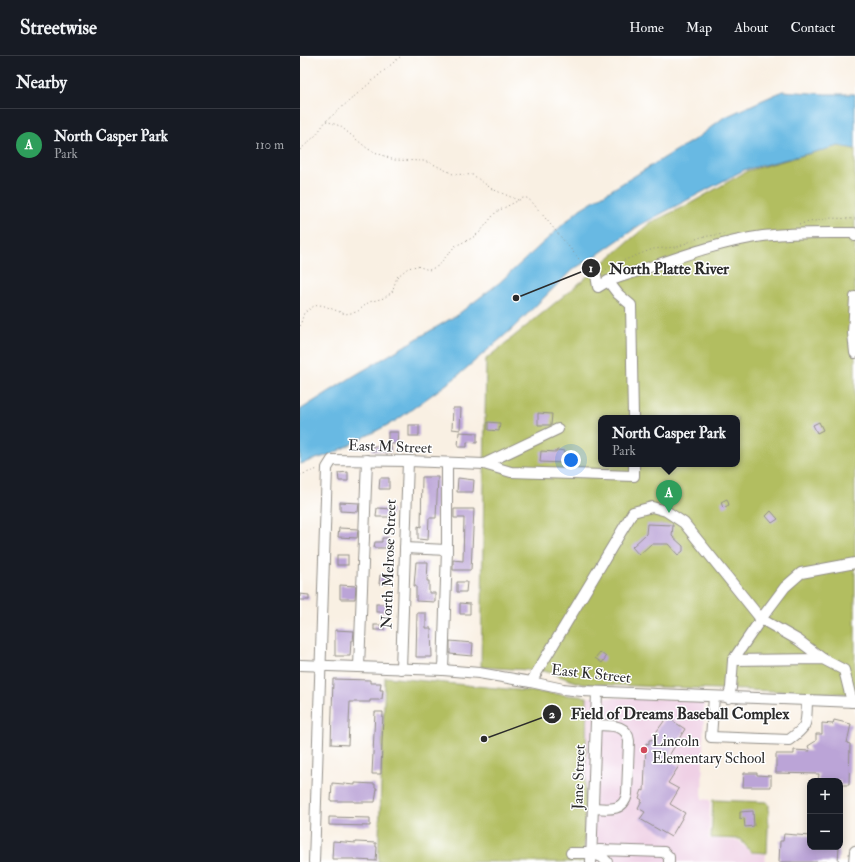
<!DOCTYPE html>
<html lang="en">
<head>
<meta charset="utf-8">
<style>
  body { margin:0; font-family:"IM FELL Double Pica",serif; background:#20242c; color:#f1f3f6 }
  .controls { position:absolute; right:12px; bottom:12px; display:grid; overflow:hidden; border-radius:8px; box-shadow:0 2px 10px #0003 }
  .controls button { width:36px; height:36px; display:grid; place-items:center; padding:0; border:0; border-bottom:1px solid #363941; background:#171b24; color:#f1f3f6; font:20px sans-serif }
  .you { position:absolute; left:271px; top:404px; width:14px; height:14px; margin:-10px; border:3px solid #fff; border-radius:50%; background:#1a73e8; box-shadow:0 0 0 6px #1a73e833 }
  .badge { display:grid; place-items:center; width:26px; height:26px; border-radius:50%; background:#d1495b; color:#fff; font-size:13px; font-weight:700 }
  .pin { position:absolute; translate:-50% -33px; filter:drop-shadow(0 1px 2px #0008) }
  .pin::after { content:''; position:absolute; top:21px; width:14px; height:12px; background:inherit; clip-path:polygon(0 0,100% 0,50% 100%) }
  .popup { position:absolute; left:298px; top:359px; width:142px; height:52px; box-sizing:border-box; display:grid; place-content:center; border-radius:8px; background:#171b24; filter:drop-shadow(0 1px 3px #0005); font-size:13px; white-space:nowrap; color:#9ea1a6 }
  .popup b { font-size:15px; color:#f1f3f6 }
  .popup::after { content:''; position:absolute; left:50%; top:100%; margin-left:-8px; border:8px solid transparent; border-top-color:#171b24 }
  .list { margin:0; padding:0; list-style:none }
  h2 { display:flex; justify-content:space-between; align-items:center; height:52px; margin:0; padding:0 16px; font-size:17px }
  h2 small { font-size:13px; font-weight:400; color:#9ea1a6 }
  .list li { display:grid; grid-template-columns:26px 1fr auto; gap:12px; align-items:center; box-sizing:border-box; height:72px; padding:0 16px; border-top:1px solid #363941 }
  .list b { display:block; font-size:15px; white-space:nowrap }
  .list p { margin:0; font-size:13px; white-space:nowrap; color:#9ea1a6 }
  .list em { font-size:13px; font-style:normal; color:#9ea1a6 }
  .map { position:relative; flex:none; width:555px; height:806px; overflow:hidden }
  header { display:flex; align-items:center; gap:24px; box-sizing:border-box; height:56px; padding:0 20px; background:#171b24; border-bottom:1px solid #363941 }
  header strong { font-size:19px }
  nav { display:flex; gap:22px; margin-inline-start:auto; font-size:14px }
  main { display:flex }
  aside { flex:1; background:#171b24 }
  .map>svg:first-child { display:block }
  .built { fill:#efd0e5 }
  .green { fill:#b2be60; stroke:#6e7446; fill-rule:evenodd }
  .water { fill:#68b9e3; stroke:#4a7287 }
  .building { fill:#bba4d7 }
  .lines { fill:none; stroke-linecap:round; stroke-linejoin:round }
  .minor-casing { stroke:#928e87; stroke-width:12 }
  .path { stroke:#928e87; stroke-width:1; stroke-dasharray:1 3; stroke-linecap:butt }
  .minor { stroke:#fff; stroke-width:10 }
  .poi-dot { fill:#d1495b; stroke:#fff; stroke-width:1.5 }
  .labels { text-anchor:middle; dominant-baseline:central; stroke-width:3; stroke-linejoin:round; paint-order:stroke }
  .street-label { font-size:15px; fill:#2b2b2b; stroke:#fff }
  .poi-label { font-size:15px; fill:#2b2b2b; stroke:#fff; text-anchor:start }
  .leader { fill:none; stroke:#2b2b2b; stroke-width:1.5 }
  .callout-dot { fill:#2b2b2b; stroke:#fff; stroke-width:1.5 }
  .mark-label { font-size:12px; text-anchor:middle; font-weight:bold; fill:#fff }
  .callout-label { font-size:16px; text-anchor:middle; font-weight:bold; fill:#2b2b2b; stroke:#fff; stroke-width:3; stroke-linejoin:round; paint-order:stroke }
</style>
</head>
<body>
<header>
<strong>Streetwise</strong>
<nav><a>Home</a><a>Map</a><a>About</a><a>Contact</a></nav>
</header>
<main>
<aside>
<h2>Nearby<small></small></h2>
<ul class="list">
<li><span class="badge" style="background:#2e9e5b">A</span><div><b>North Casper Park</b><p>Park</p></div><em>110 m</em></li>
</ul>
</aside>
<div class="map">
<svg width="555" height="806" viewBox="0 0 555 806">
  <rect width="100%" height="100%" fill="#fff"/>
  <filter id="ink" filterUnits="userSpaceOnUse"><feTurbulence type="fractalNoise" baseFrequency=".025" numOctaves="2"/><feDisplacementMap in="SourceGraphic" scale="8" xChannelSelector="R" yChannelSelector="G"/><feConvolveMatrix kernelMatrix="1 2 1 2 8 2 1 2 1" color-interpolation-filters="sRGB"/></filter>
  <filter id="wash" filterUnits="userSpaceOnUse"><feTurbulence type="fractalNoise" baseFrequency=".012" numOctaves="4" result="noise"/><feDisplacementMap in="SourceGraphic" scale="16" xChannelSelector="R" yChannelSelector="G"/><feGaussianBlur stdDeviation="0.9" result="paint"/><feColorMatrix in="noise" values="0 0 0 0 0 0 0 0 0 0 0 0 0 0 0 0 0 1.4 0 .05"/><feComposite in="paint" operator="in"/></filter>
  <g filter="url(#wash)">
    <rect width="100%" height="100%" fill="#f9f0e3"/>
    <polygon class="built" points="287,641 404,644 402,743 410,744 409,783 439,785 451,797 466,798 465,806 284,806"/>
    <g class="green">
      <path d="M539 89 555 92V638L282 628 244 615 181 611 186 303 282 225 350 167 393 146 447 115ZM301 362H437V408H301Z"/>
      <polygon points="85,621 287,641 284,806 78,806"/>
      <polygon points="413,744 467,746 469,749 467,797 451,796 440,783 411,782"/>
    </g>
    <polygon class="water" points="483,35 525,38 555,38 555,93 539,90 444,114 340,169 297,199 272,214 212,273 155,322 97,364 32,398 0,408 0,354 52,321 157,259 199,227 280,153 397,82 423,62"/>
    <g id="blocks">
      <g class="building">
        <polygon points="153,352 161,352 160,374 152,373"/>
        <polygon points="238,357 252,358 251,369 238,369"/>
        <polygon points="188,366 200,367 199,375 188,374"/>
        <polygon points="519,366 523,374 517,377 513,369"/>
        <rect x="109" y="369" width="10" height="11"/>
        <polygon points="88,376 98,376 97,388 88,388"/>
        <polygon points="159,376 177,377 177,387 167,386 167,391 158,391"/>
        <polygon points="73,390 91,390 91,396 72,395"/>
        <polygon points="257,394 265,395 264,407 240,406 241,395 256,396"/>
        <polygon points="48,416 48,425 39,425 38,417"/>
        <polygon points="122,421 138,421 136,462 129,462 128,484 118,483 118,470 121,471"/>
        <polygon points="80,422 89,422 89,433 79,433"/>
        <polygon points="158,422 174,424 173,436 157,436"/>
        <polygon points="367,426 369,431 362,434 360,429"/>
        <polygon points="427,443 429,449 423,452 421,446"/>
        <polygon points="40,446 59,447 58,456 40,455"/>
        <polygon points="77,452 92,453 91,461 76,461"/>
        <polygon points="154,453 174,453 171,514 153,514 153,504 163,505 164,462 154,462"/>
        <polygon points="471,455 478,463 472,467 466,460"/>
        <polygon points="347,468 373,469 372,480 383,490 383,495 378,499 368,488 351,488 339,499 332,491 346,478"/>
        <polygon points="39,472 58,473 57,482 38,481"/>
        <polygon points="82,482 89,482 89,492 74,492 75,486 82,486"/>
        <rect x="37" y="499" width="11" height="10"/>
        <polygon points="116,506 128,506 127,525 129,525 129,537 135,537 135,546 116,545 116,530 114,530"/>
        <polygon points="80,519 90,520 89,528 79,528"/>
        <polygon points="157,526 167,526 166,536 157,536"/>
        <polygon points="40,529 56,530 55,543 40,543"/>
        <polygon points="0,538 9,539 9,544 0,544"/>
        <polygon points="160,547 170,548 170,558 160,558"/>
        <rect x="76" y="548" width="13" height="8"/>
        <polygon points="117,557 126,557 126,572 131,572 132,601 116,601"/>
        <rect x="74" y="569" width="10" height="5"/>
        <polygon points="35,574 54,575 53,585 51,585 50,600 35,600"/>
        <polygon points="150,585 173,587 172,600 150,598"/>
        <polygon points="300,596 306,601 302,607 295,602"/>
        <polygon points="33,623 70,624 70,627 81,627 80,634 83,634 82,643 80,643 80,644 70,644 70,646 50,646 48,689 31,688"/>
        <polygon points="75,656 83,656 81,718 72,718"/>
        <polygon points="367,661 385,673 367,703 379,710 368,727 379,733 370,748 385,757 371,781 340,763 345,756 338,752 342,744 339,742 342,734 344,735 346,687 349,688 349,684 357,683 357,675"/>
        <polygon points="534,664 551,668 547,687 550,688 549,729 540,729 540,725 518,725 519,718 476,717 476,698 494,698 494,694 510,695 508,690 516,685 516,678 522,678 522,667 533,668"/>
        <polygon points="444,717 457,717 457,719 471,720 471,731 443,731"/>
        <polygon points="32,727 55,729 55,727 75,728 75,732 77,732 75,746 54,746 54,745 31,745"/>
        <polygon points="453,755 454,770 445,771 444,762 440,763 440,756"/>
        <polygon points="29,761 70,762 70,770 29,769"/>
        <polygon points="484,778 510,780 510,791 539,791 538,806 479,806 480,785 483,785"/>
        <polygon points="33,785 56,787 56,786 76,787 76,791 77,791 76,805 55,804 55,803 32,803"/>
      </g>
    </g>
  </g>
  <g filter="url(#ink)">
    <use href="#blocks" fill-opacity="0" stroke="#928e87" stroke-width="1"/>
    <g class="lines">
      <g class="minor-casing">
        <g id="minor">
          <polyline points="296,219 298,231 308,225 318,238 331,249 333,362"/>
          <path d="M308 225C360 209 410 187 463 180 493 176 524 177 554 177L555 180"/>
          <polyline points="555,241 553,277 555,297"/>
          <polyline points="184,408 258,373"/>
          <polyline points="105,492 147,494"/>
          <polyline points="433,604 523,603 544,614 552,646"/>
          <polyline points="0,609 143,614 179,617 231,626 263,633 282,635 555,646"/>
          <polyline points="59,611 67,404"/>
          <polyline points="101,613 108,405"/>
          <polyline points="143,614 147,494 147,407"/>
          <polyline points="231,626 333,456 352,451 366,455 384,467 461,563 485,531 501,517 555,507"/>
          <path d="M414 641 411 681 489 684C509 669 506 668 507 645"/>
          <polyline points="428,642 431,632 433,604 461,563 498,584 523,603"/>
          <path d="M293 752C307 753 324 756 327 738L329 685C327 667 309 670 296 669"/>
          <polyline points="271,797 291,797"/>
          <polyline points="14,806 27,412 32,404 108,405 184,408 211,416 334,420 334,408"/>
          <polyline points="291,806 297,636"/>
          <polyline points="307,806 302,801 291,797 299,794 364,796 369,801 369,806"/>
          <polyline points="554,806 555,795"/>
        </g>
      </g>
      <g class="path">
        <polyline points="26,65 40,70 68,93 77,97 94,104 124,105 133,108 153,118 173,119 192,133 218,144"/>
        <polyline points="0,94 16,79 26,65 101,0"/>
        <polyline points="499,168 531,162 555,163"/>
        <polyline points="303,216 312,209 353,193 377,191 401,181 424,178"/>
        <polyline points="0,270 4,257 14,250 22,249 45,258 57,256 69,246 84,242 92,236 97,221 108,212 117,210 129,214 138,210 155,190 172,182 180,176 196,156 223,142 227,142 232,146 288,214"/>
        <polyline points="0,419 18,413"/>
      </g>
      <use href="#minor" class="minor"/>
    </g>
  </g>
  <circle class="poi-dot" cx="344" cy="694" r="4"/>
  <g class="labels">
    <g class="street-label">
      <text transform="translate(90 391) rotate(2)">East M Street</text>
      <text transform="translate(89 508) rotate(-88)">North Melrose Street</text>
      <text transform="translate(291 618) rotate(6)">East K Street</text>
      <text transform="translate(279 721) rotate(-88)">Jane Street</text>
    </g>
    <g class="poi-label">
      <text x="352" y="685">Lincoln<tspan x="352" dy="17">Elementary School</tspan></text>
    </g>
  </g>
  <path class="leader" d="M216 242L291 212M184 683L252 658"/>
  <g class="callout-dot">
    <circle cx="216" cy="242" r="4"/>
    <circle cx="184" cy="683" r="4"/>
    <circle cx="291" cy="212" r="10"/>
    <circle cx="252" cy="658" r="10"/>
  </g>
  <g class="mark-label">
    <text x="291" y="216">1</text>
    <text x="252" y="662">2</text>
  </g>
  <g class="callout-label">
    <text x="369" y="218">North Platte River</text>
    <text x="380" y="663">Field of Dreams Baseball Complex</text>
  </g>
</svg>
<div class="controls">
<button>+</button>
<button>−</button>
</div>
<div class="you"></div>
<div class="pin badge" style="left:369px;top:457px;background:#2e9e5b">A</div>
<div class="popup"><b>North Casper Park</b>Park</div>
</div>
</main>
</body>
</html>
